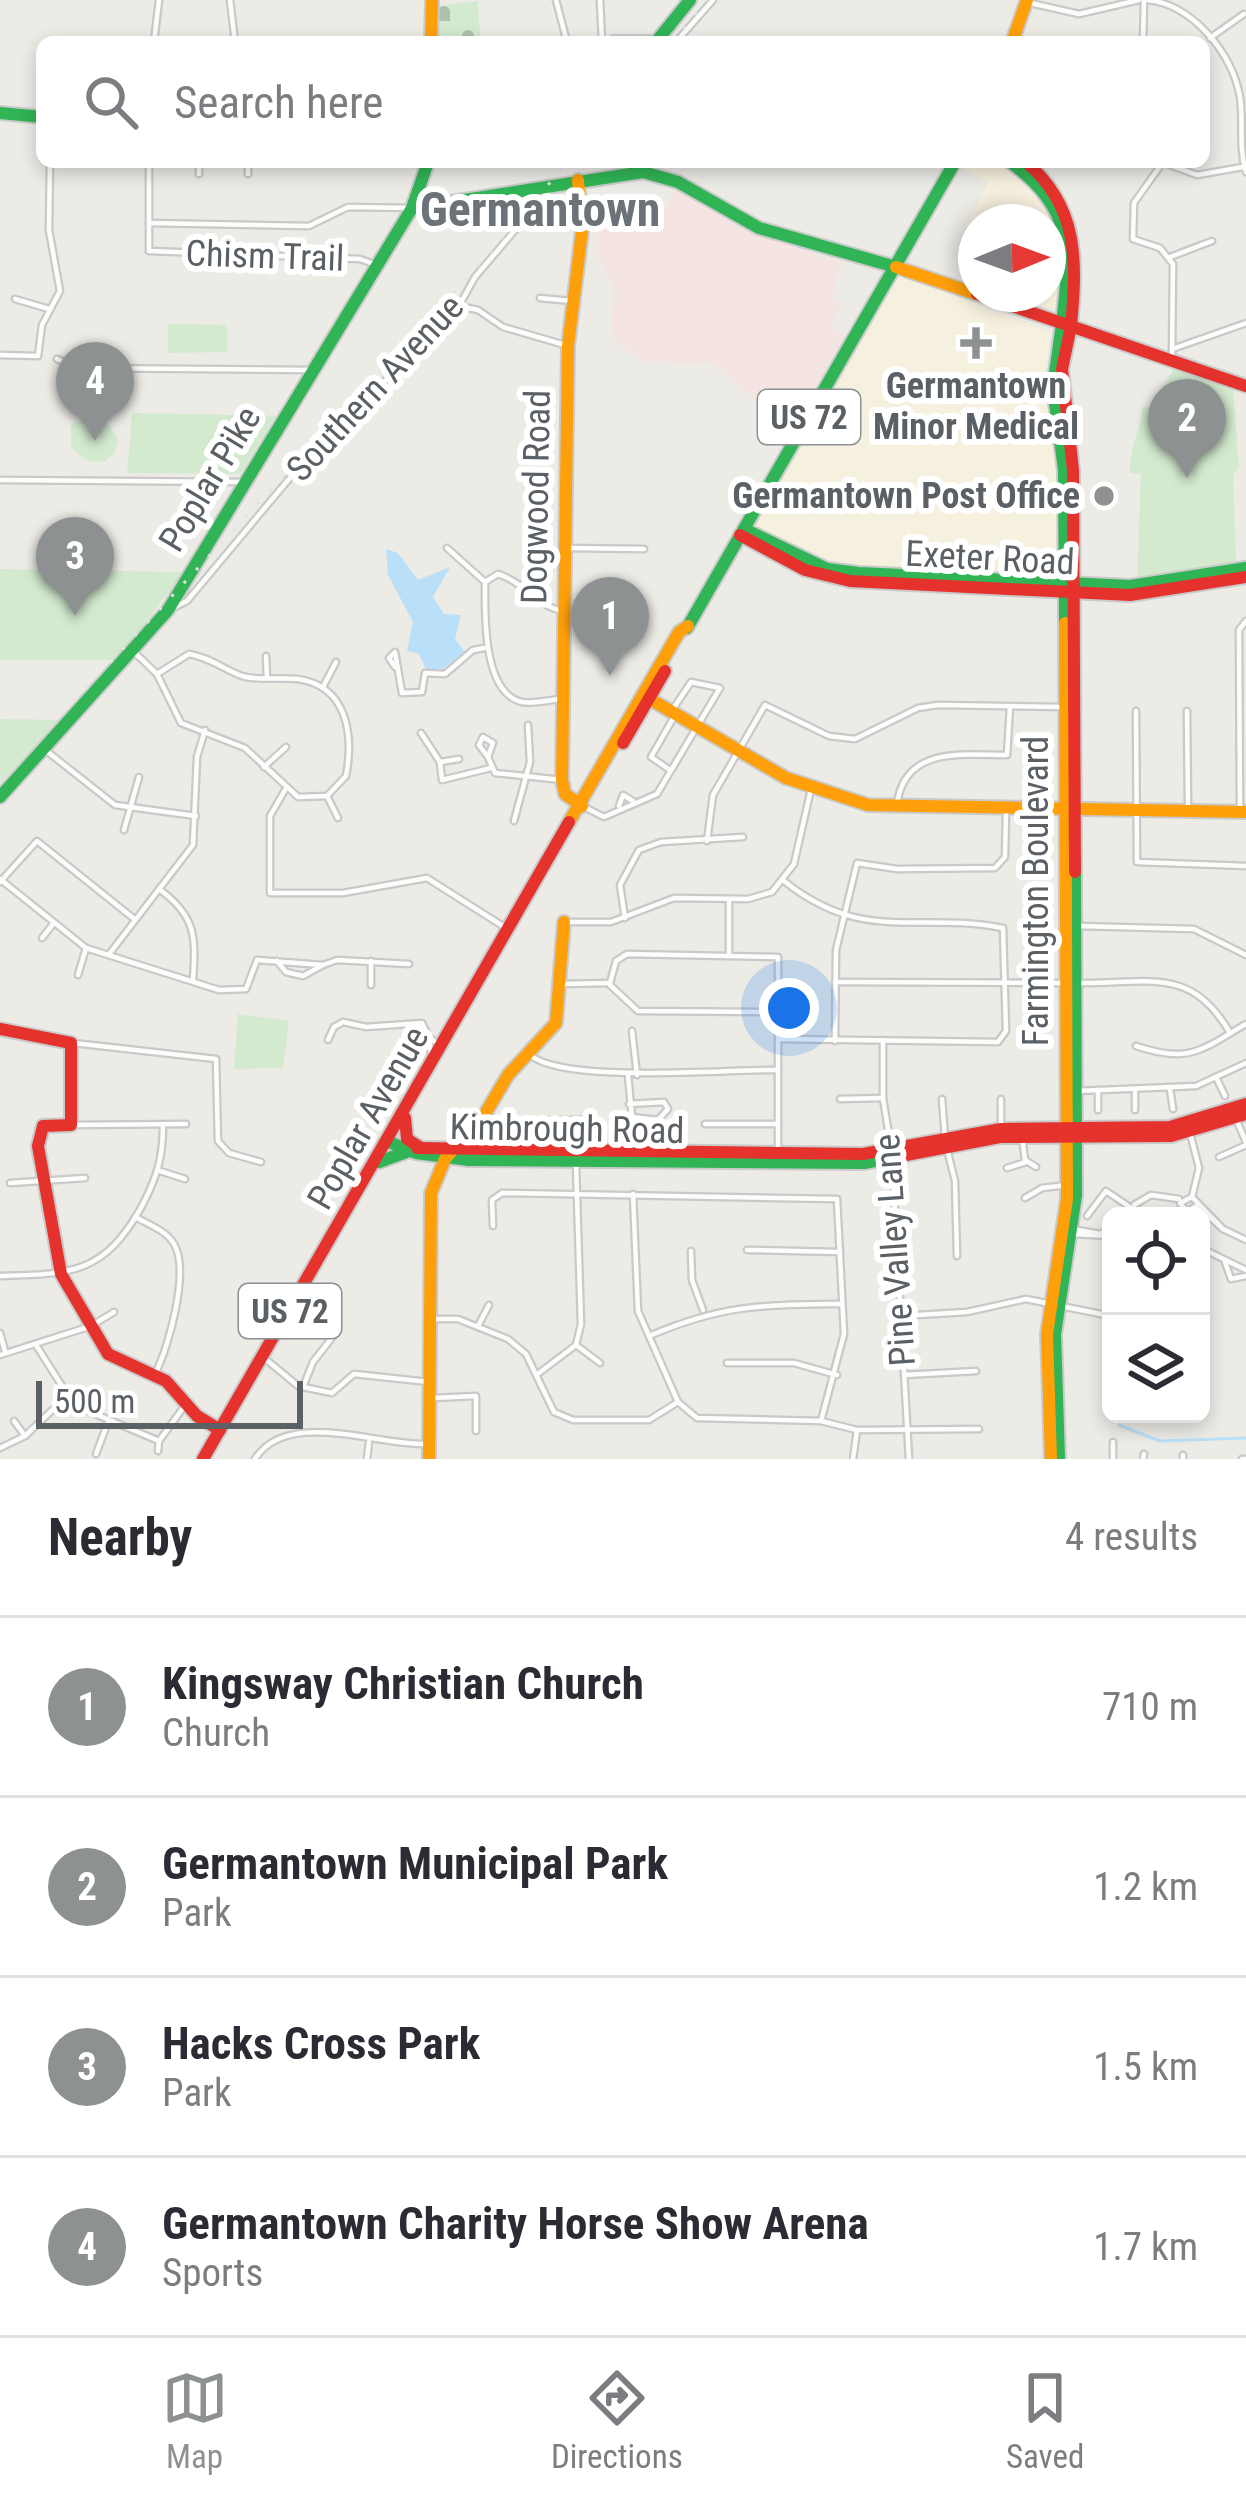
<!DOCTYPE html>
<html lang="en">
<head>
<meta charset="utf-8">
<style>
  body { margin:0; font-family:"Roboto Condensed",sans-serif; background:#f2f2f3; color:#2b2b33 }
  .controls { position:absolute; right:36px; bottom:36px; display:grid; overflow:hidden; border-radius:18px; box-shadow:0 6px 18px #0003 }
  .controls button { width:108px; height:108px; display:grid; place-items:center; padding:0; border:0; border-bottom:3px solid #e1e1e2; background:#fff; color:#2b2b33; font:60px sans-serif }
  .compass { position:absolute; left:958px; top:204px; width:108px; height:108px; border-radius:50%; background:#fff; box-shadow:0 6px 18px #0003; rotate:89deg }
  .scale { position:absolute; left:36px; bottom:30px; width:267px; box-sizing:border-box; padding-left:12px; border:6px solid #5b6065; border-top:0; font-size:33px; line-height:42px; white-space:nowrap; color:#5b6065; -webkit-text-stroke:9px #fff; paint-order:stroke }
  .you { position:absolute; left:789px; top:1008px; width:42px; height:42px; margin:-30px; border:9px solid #fff; border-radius:50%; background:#1a73e8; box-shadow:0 0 0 18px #1a73e833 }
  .badge { display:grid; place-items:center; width:78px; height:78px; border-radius:50%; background:#8e9192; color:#fff; font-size:39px; font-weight:700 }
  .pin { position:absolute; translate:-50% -99px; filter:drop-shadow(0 3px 6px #0008) }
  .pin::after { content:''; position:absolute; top:63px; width:42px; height:36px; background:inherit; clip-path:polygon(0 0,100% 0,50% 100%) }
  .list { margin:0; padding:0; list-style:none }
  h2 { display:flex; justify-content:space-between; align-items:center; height:156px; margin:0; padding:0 48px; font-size:51px }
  h2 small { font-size:39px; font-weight:400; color:#7c7c81 }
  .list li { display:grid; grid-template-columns:78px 1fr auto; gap:36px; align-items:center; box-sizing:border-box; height:180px; padding:0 48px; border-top:3px solid #e1e1e2 }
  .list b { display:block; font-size:45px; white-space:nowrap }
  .list p { margin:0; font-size:39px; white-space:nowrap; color:#7c7c81 }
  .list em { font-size:39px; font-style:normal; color:#7c7c81 }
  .icon { flex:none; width:66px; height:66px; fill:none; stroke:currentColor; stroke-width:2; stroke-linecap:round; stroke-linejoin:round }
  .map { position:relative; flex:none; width:1246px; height:1459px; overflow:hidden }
  .search { position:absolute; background:#fff; box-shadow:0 6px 18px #0003; left:36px; right:36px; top:36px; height:132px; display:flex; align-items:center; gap:30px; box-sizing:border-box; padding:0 42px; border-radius:18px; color:#7c7c81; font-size:45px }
  .sheet { height:876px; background:#fff }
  nav { display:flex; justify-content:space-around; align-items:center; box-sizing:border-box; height:168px; border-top:3px solid #e1e1e2; background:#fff; font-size:33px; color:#7c7c81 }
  nav a { display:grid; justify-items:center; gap:6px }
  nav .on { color:#8e9192 }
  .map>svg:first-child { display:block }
  .commercial { fill:#f6f0de }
  .medical { fill:#f5e5e2 }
  .green { fill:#d3eacf }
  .cemetery { fill:url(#cemetery-stones) }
  .water { fill:#b9e0f8 }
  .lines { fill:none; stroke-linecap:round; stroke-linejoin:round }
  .stream { stroke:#b9e0f8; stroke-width:3 }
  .street-casing { stroke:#c9c9c9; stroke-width:9 }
  .fast-casing { stroke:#c9caca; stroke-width:16 }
  .slow-casing { stroke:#c9caca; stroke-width:16 }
  .jam-casing { stroke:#c9caca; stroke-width:16 }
  .street { stroke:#fcfcfb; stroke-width:4.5 }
  .fast { stroke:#30b455; stroke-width:12 }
  .slow { stroke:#ff9f0a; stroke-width:12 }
  .jam { stroke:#e5322d; stroke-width:12 }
  .rail { stroke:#e3e3e3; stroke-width:3; stroke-dasharray:3 15; stroke-linecap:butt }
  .poi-dot { fill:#8e9192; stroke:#fff; stroke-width:4.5 }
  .labels { text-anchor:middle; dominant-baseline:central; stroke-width:12; stroke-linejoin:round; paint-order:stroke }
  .shield { fill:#fff; stroke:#8c9093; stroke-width:3 }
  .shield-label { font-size:33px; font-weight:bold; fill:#5b6065 }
  .street-label { font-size:36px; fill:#5b6065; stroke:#fff }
  .poi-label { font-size:36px; font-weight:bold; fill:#5b6065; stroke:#fff }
  .district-label { font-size:48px; font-weight:bold; fill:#6c7277; stroke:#fff }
</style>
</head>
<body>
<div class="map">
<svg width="1246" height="1459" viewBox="0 0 1246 1459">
  <defs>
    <pattern id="cemetery-stones" width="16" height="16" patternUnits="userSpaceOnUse" patternTransform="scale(3)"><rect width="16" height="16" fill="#d3eacf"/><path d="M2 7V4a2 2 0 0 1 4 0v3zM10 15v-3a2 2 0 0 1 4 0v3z" fill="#aec1ac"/></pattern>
  </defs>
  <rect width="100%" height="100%" fill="#ecebe6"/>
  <g class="commercial">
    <polygon points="968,162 1005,166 1028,180 1053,208 1064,242 1055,310 1007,294 1048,294 1048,222 976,222 976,254 966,226 988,183 964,168"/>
    <polygon points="900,274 1051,333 1045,371 1059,454 1058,577 843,567 756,526"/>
  </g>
  <polygon class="medical" points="677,187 740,228 841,263 832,298 842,305 830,326 844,337 794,423 750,396 712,364 644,362 616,343 611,326 614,286 594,252 593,221 598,217 659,219"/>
  <g class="green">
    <polygon points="168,324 227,325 227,352 168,353"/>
    <path d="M1174 369 1233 388 1239 467 1233 475 1236 564 1137 582 1141 474 1130 473C1130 440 1141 433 1142 407H1161L1162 388Z"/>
    <polygon points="132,413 136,413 276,416 240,474 127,473"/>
    <polygon points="90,416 101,416 118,439 115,453 104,462 85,460 71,447 71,424"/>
    <polygon points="0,569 183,572 118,660 0,660"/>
    <polygon points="0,719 63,720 0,783"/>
    <polygon points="238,1014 289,1021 283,1068 234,1069"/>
  </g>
  <polygon class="cemetery" points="477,1 481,42 437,42 439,6"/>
  <polygon class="water" points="386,549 398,553 418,580 450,567 433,597 444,614 461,615 455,639 465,652 443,669 426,669 419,654 407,651 413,622 388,575"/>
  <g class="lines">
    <polyline class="stream" points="1119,1425 1160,1441 1246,1438"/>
    <g class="street-casing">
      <g id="street">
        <polyline points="230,0 235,42"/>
        <polyline points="556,0 567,42"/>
        <polyline points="600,0 602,42"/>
        <path d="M1148 0C1193 5 1232 53 1240 97 1244 122 1238 146 1246 172"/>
        <polyline points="1026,2 1079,14 1139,0"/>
        <polyline points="1210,38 1244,14"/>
        <polyline points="154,42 159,0"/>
        <polyline points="676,42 713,0"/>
        <polyline points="1143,42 1144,0"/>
        <polyline points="149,162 149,251 360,259 379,266"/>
        <polyline points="1162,162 1197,175 1243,167"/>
        <polyline points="1163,162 1134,203 1133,239 1160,248 1173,264 1172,356"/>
        <polyline points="199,174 199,162"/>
        <polyline points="248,174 248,162"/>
        <polyline points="149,223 309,226 348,207 412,208"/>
        <polyline points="1170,257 1212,241"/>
        <polyline points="540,298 571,301"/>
        <polyline points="15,299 49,309"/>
        <polyline points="459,306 478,310 503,327 565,345"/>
        <polyline points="1175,348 1246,323"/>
        <polyline points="0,355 38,356 42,325 60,291 49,230 50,162"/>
        <polyline points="57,359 78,368 311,370"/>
        <polyline points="0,480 241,482"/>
        <polyline points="447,548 485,582"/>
        <polyline points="566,548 644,549"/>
        <polyline points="171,609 187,601 294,473 459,306 475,277 551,188"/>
        <polyline points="134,652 157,674 181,723 245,748 298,797 327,796"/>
        <polyline points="266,656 267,678"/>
        <polyline points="395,667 389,658 395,652 402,693 422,692 425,673 445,674 473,650 484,648"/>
        <path d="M157 674 189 654C209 657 223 669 242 676 259 681 280 677 298 679 347 686 354 734 346 776L327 796"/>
        <polyline points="323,687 336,662"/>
        <path d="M560 699C549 700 533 704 522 702 482 693 485 613 485 582L498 574C526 583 539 609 565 611"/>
        <polyline points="1136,711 1137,862 1246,866"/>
        <polyline points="1187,711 1188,807"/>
        <polyline points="421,733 440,762"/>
        <polyline points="44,749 115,805 196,816"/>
        <polyline points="488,757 479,745 483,737 493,743 488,757 495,773 562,780"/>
        <polyline points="459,759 440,762 442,780 491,768"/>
        <polyline points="264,767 286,747"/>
        <polyline points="670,770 651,757 675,715"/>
        <polyline points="285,790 270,816 270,893 343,893 427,878 506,928"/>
        <polyline points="327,796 338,818"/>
        <path d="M897 804C905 746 962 755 1007 755L1010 707"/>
        <polyline points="619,806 623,795 633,801"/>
        <polyline points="584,807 604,817 657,794 720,688 691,682 671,712"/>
        <polyline points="1240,810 1239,630 1246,621"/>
        <polyline points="514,821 530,762 528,725"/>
        <polyline points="124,830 139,777"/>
        <polyline points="707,841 713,795 765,705 829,736 855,739 918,708 938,705 1061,707"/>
        <polyline points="0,879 86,948 219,990 246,989 257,960 323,965 303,976 286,972 277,961"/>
        <polyline points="0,882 37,841 133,918"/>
        <path d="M159 889C196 916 196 936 193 980"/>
        <polyline points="625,918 620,885 639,850 661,842 743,837"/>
        <polyline points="567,922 611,922 674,898 748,899 772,892 794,864 811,789"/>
        <polyline points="1078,926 1194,929 1246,955"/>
        <polyline points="42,938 53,924"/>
        <polyline points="110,953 193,845 197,757 205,730"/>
        <polyline points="729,953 729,899"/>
        <polyline points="323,965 337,960 409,964"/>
        <polyline points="78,975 86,948"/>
        <polyline points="835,982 1067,983"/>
        <polyline points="610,983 616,961 627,954 778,957 778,1153"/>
        <path d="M1079 983C1148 984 1191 965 1230 1033"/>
        <polyline points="561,984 610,983"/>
        <polyline points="371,985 371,961"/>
        <polyline points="610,985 638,1011 779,1012"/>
        <polyline points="632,1031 637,1075"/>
        <path d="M779 1039 998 1042 1006 1031 1003 928C918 911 864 945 784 881"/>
        <polyline points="328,1040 334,1027 343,1022 366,1027 422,1023 429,1037"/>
        <polyline points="883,1040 883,1098 891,1148"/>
        <polyline points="835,1041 836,950 857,863 897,869 995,868 1005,857 1006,811"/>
        <polyline points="73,1043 216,1059 218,1141 229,1153 261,1162"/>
        <path d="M1136 1046C1190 1064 1201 1050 1246 1024"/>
        <polyline points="431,1054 429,1037 439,1045"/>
        <path d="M530 1055C565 1084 725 1069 778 1070"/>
        <polyline points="628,1075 632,1117 658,1120 668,1109 664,1102 629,1104"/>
        <polyline points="1216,1077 1225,1096"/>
        <polyline points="1170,1089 1173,1109"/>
        <polyline points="1098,1090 1098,1110"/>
        <polyline points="1077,1091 1196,1086 1246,1063"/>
        <polyline points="1135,1091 1135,1110"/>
        <polyline points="840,1099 883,1098"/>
        <polyline points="942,1099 945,1138"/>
        <polyline points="485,1114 501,1123 594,1119"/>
        <polyline points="1236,1119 1246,1142"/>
        <polyline points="705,1124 778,1124"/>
        <polyline points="71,1125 186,1124"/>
        <polyline points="1001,1129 1001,1099"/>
        <polyline points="1190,1133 1199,1168 1192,1197"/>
        <polyline points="1022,1137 1025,1160 1036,1167"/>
        <polyline points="947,1149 955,1181 957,1256"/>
        <polyline points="1219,1157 1246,1145"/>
        <polyline points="892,1159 909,1459"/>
        <polyline points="1007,1168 1026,1162"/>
        <polyline points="160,1171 185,1179"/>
        <polyline points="10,1183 85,1178"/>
        <polyline points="633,1194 638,1311 678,1402 697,1418 821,1421 857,1430 979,1429"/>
        <polyline points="1025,1198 1042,1188 1067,1185"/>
        <polyline points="1134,1205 1151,1195 1179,1199"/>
        <polyline points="1196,1206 1187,1212 1180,1203 1192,1197 1223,1229 1199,1207"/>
        <polyline points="1087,1216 1106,1191 1143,1216"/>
        <polyline points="1122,1216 1130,1209 1128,1216"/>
        <path d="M135 1217C148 1224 167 1231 174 1244 190 1270 169 1346 156 1372"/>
        <polyline points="493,1226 492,1200 502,1193 837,1199 844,1334 821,1421"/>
        <polyline points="1072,1229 1100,1234 1111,1229"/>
        <polyline points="1223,1229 1246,1240"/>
        <polyline points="1072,1234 1111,1236"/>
        <polyline points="1201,1248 1246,1270"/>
        <polyline points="747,1250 840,1252"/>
        <polyline points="691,1251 692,1280 703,1310"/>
        <polyline points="1225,1262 1231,1279 1246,1276"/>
        <path d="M0 1276C73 1274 104 1274 142 1206 157 1177 163 1158 163 1125"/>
        <polyline points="901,1316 967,1312 1026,1299 1111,1316"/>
        <polyline points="431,1319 458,1319 508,1339 526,1354 554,1412 573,1420 649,1420 678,1402"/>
        <polyline points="478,1326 489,1305"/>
        <polyline points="0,1333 5,1351"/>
        <path d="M649 1336C724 1304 762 1305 842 1304"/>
        <polyline points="36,1345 74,1405 159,1441"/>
        <polyline points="576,1345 600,1363"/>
        <polyline points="0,1355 91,1326 114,1312"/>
        <polyline points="263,1357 298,1386 332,1393 354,1374 429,1382"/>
        <polyline points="727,1363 794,1363 837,1375"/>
        <polyline points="539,1373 576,1345 581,1324 576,1164"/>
        <polyline points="904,1375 976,1371"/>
        <polyline points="303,1387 313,1362 338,1330"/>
        <polyline points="433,1398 476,1396 476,1431"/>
        <polyline points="14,1421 25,1436"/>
        <polyline points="1113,1442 1113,1459"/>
        <polyline points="0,1448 25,1436 66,1397"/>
        <polyline points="158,1451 159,1441 186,1404"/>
        <polyline points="96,1454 108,1422"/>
        <path d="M255 1459C287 1408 376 1446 429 1444"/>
        <polyline points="367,1459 369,1442"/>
        <polyline points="853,1459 857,1430"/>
        <polyline points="1143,1459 1144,1454"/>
        <polyline points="1183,1459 1183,1455"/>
        <polyline points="1242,1459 1246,1459"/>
      </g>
    </g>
    <g class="fast-casing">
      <g id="fast">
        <polyline points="656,42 690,0"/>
        <polyline points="0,113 42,117"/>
        <path d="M1010 162C1074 209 1071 250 1062 323"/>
        <polyline points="412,208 643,172 678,182 759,228 896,267"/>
        <polyline points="1062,323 1053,388 1064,470 1065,623"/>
        <polyline points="744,529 827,569 859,573 1130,586 1246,568"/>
        <polyline points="687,628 955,162"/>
        <polyline points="0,797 168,610 412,208 428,162"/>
        <polyline points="389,1142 416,1153 469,1160 864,1163 906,1155"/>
        <polyline points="379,1162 409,1151"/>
        <polyline points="1059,1459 1055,1334 1076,1195 1075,872"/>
      </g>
    </g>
    <g class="slow-casing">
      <g id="slow">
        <polyline points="431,42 432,0"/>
        <polyline points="614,42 651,42"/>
        <polyline points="1012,42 1027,0"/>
        <polyline points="578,180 582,231 568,346 562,780 565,794 582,806"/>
        <polyline points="896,267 976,294"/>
        <polyline points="648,698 786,778 868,805 1246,812"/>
        <polyline points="569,822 679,632 688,626"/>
        <polyline points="429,1459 431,1193 445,1159 485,1114 508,1075 556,1023 564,922"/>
        <polyline points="1051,1459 1047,1334 1067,1199 1065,623"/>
      </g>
    </g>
    <g class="jam-casing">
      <g id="jam">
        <path d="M1026 162C1079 207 1077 261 1071 326"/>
        <polyline points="977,294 1246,386"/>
        <polyline points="1071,326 1062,369 1073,470 1075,872"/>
        <polyline points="740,535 805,570 850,581 1130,595 1246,577"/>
        <polyline points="623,743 665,671"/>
        <polyline points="0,1029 71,1043 71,1125 43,1126 38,1146 61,1274 108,1354 166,1381 197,1416 220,1430"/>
        <polyline points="405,1118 407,1139 421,1148"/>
        <polyline points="417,1148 863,1154 1001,1129 1170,1127 1246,1104"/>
        <polyline points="906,1155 1000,1137 1171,1136 1246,1114"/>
        <polyline points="203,1459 569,822"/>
      </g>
    </g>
    <use href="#street" class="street"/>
    <use href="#fast" class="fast"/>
    <use href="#slow" class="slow"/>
    <use href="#jam" class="jam"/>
    <g class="rail">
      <polyline points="671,42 707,0"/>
      <polyline points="0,781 462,284 568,162"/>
    </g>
  </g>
  <g class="poi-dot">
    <path d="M970 325h12v12h12v12h-12v12h-12v-12h-12v-12h12z"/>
    <circle cx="1104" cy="496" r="12"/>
  </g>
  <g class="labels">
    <g class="shield">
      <rect x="758" y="390" width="102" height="54" rx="9"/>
      <rect x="239" y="1284" width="102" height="54" rx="9"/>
    </g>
    <g class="shield-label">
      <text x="809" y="417">US 72</text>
      <text x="290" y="1311">US 72</text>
    </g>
    <g class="street-label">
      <text transform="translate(265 256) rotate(2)">Chism Trail</text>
      <text transform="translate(375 388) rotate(-47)">Southern Avenue</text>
      <text transform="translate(210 479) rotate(-59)">Poplar Pike</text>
      <text transform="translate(536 497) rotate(-89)">Dogwood Road</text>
      <text transform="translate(990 558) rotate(3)">Exeter Road</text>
      <text transform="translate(1036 891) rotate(-90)">Farmington Boulevard</text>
      <text transform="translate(368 1118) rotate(-60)">Poplar Avenue</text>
      <text transform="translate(567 1129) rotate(1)">Kimbrough Road</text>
      <text transform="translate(895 1250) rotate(-94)">Pine Valley Lane</text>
    </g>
    <g class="poi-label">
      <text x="976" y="386">Germantown<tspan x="976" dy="41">Minor Medical</tspan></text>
      <text x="1080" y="496" text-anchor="end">Germantown Post Office</text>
    </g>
    <g class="district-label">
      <text x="540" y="209">Germantown</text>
    </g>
  </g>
</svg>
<div class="controls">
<button><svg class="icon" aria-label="locate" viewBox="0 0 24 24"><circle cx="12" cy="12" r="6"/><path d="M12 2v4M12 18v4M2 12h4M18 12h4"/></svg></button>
<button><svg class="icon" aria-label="layers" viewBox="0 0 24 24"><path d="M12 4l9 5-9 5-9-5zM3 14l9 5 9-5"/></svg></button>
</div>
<svg class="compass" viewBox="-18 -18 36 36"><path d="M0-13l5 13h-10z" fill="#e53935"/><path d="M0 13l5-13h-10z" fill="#7c7c81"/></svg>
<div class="scale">500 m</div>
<div class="you"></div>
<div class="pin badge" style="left:610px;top:676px">1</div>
<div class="pin badge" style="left:1187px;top:478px">2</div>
<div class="pin badge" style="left:75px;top:616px">3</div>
<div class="pin badge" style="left:95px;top:441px">4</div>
<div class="search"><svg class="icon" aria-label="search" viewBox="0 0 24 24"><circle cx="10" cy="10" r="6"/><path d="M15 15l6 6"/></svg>Search here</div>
</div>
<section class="sheet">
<h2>Nearby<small>4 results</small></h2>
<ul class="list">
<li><span class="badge">1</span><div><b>Kingsway Christian Church</b><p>Church</p></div><em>710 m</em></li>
<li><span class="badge">2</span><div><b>Germantown Municipal Park</b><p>Park</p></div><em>1.2 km</em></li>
<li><span class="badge">3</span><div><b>Hacks Cross Park</b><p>Park</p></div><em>1.5 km</em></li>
<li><span class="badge">4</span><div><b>Germantown Charity Horse Show Arena</b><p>Sports</p></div><em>1.7 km</em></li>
</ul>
</section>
<nav>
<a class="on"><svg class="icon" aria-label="map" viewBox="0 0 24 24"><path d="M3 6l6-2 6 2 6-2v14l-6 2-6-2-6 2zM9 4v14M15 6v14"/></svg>Map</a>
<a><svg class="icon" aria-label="directions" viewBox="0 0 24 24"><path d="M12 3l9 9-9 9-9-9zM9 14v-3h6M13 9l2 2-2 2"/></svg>Directions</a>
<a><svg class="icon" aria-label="saved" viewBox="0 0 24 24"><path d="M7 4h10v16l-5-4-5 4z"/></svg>Saved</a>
</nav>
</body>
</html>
